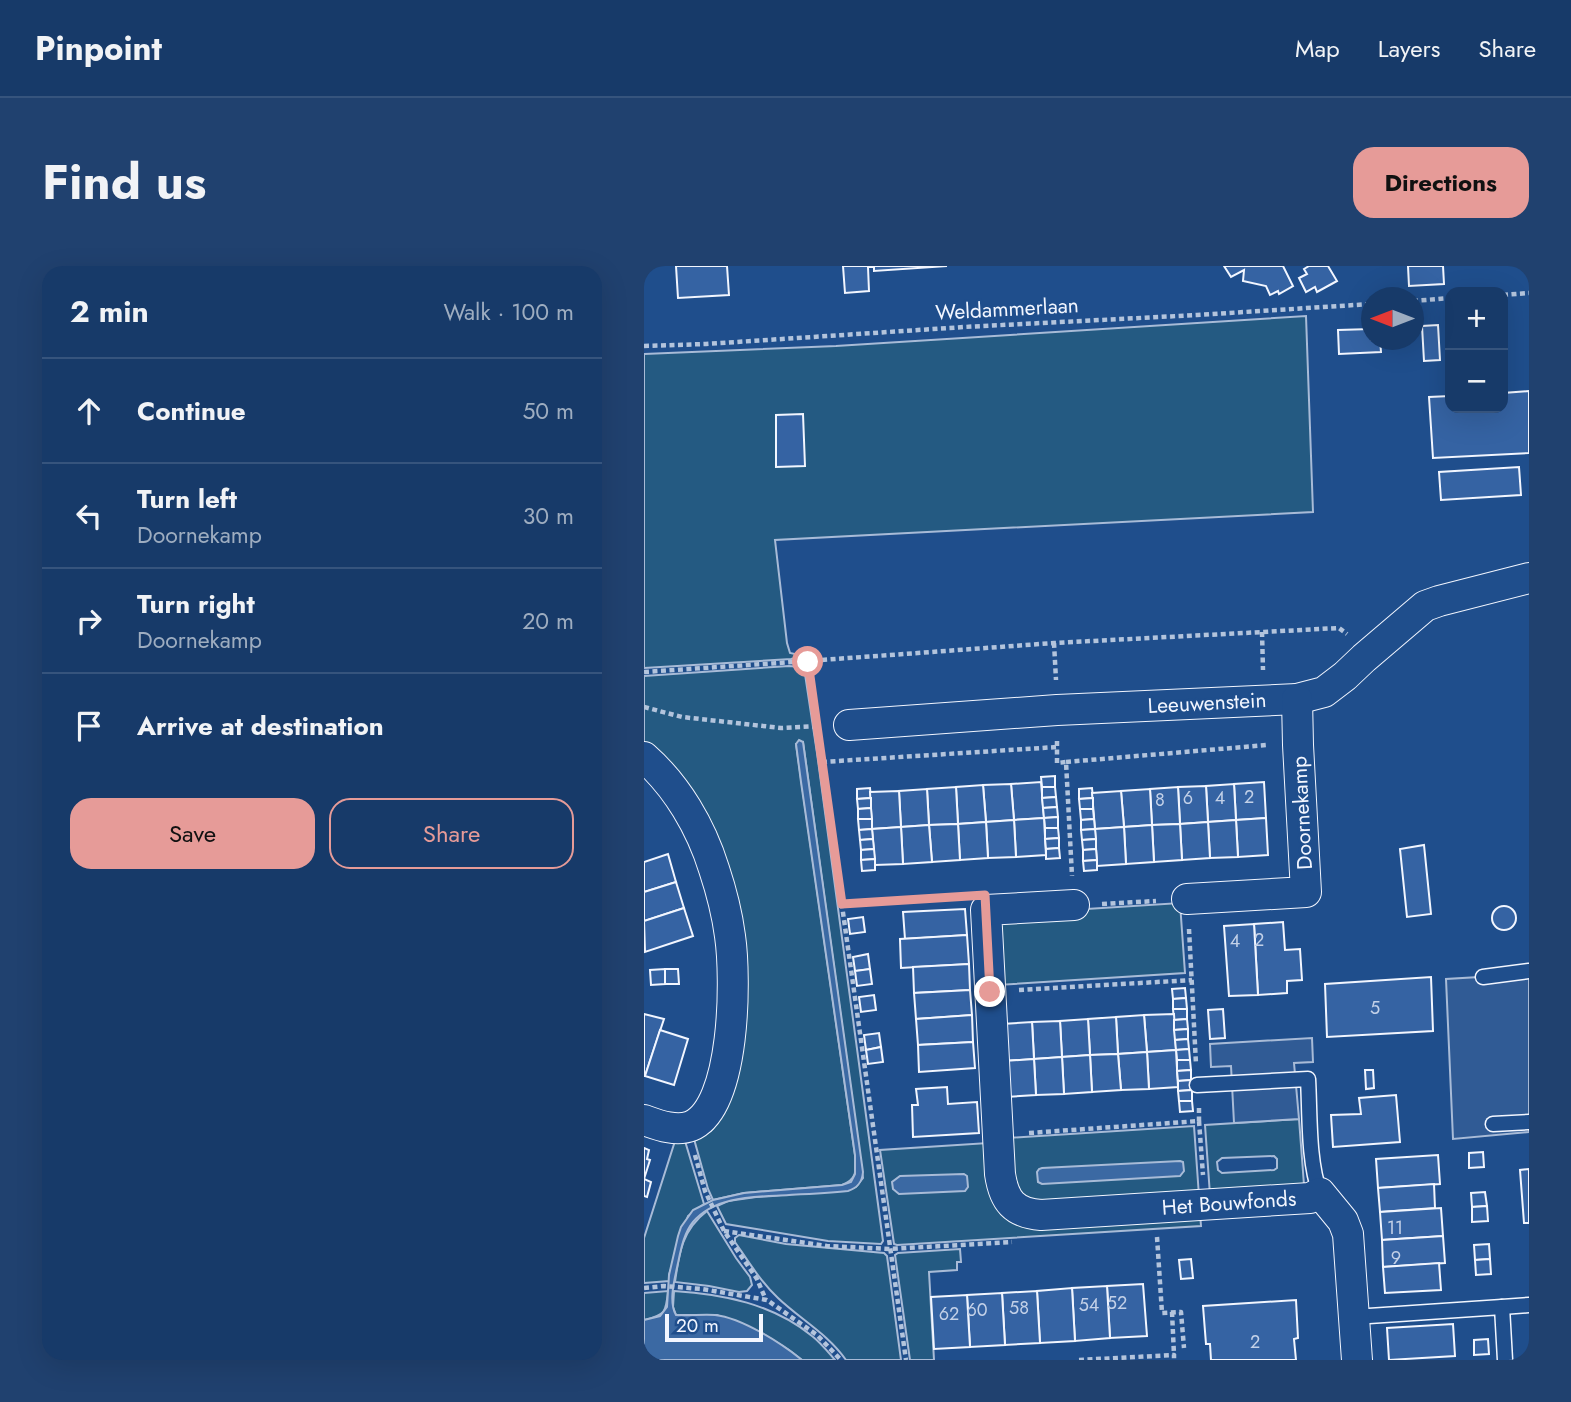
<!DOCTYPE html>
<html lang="en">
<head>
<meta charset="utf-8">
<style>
  body { margin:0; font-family:Jost,sans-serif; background:#20416f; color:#f1f3f6 }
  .controls { position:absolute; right:21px; top:21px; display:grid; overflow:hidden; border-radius:14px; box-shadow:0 7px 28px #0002 }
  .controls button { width:63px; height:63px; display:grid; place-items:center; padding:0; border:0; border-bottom:2px solid #36547d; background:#173a69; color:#f1f3f6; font:35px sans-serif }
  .compass { position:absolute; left:717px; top:21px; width:63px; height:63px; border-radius:50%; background:#173a69; box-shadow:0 7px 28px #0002; rotate:270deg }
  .scale { position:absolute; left:21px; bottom:18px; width:98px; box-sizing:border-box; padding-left:7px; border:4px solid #f2f6ff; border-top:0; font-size:19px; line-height:24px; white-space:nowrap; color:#f2f6ff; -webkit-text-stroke:5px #1f4e8c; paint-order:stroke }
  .stop { position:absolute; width:21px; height:21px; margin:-16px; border:5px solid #e69b98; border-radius:50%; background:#fff }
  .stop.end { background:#e69b98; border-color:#fff; box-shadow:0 2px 7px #0008 }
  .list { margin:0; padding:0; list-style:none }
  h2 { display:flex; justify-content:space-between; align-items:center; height:91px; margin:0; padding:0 28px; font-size:30px }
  h2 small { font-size:23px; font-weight:400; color:#9eadc0 }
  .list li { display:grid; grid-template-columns:46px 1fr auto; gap:21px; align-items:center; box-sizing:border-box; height:105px; padding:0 28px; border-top:2px solid #36547d }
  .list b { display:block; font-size:26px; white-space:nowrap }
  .list p { margin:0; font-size:23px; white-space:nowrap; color:#9eadc0 }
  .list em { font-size:23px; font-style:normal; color:#9eadc0 }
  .actions { display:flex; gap:14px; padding:21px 28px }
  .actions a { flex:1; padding:16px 0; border:2px solid #e69b98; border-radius:21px; text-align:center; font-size:24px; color:#e69b98 }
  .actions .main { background:#e69b98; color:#111 }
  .icon { flex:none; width:38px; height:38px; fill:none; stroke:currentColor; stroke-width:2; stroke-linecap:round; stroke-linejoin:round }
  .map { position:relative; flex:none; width:885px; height:1094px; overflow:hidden; border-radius:21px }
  header { display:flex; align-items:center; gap:42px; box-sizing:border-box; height:98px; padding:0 35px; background:#173a69; border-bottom:2px solid #36547d }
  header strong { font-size:33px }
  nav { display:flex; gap:38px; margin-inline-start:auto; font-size:24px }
  .intro { display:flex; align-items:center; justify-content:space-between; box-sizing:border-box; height:168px; padding:0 42px }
  h1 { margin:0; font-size:49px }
  .button { padding:18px 32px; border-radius:21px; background:#e69b98; color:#111; font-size:24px; font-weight:700 }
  main { display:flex; gap:42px; padding:0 42px }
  aside { flex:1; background:#173a69; border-radius:21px; box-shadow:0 7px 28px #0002 }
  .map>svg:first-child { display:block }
  .green { fill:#245a82; stroke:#a8bbd7; stroke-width:2; fill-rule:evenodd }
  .parking { fill:#305b95; stroke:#a8bbd7; stroke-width:2 }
  .water { fill:#3b69a3; stroke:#a8bbd7; stroke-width:2 }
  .building { fill:#3563a3; stroke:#f2f6ff; stroke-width:2 }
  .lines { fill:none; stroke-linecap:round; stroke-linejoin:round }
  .lane-casing { stroke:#f2f6ff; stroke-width:17 }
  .street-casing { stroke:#f2f6ff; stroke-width:32 }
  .path { stroke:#b3c4dc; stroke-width:4.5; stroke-dasharray:5 3.5; stroke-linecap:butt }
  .lane { stroke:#1f4e8c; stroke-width:14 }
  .street { stroke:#1f4e8c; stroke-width:30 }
  .route { stroke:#e69b98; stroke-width:9 }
  .labels { text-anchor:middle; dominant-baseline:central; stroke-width:5; stroke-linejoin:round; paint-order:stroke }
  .number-label { font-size:18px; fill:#c3d1e8 }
  .street-label { font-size:21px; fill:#f2f6ff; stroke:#1f4e8c }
</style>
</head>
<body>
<header>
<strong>Pinpoint</strong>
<nav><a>Map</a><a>Layers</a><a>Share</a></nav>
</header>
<div class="intro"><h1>Find us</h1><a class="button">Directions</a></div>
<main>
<aside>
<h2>2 min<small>Walk · 100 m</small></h2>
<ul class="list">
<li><svg class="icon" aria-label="ahead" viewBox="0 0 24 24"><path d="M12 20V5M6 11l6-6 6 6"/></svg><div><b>Continue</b></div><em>50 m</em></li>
<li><svg class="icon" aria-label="left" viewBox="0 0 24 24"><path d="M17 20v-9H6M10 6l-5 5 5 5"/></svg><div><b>Turn left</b><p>Doornekamp</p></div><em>30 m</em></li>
<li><svg class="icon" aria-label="right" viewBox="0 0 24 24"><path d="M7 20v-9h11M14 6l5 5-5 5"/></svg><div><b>Turn right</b><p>Doornekamp</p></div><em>20 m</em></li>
<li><svg class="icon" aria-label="arrive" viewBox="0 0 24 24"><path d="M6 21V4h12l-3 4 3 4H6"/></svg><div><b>Arrive at destination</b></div></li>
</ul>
<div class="actions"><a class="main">Save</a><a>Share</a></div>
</aside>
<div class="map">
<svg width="885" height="1094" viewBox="0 0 885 1094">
  <rect width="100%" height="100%" fill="#1f4e8c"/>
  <g class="green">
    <polygon points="662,50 669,246 131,274 143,377 146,387 160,390 147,393 0,402 0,88 192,80"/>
    <path d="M145 400 156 401 161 408 173 487 239 975 237 978 184 975 82 958 73 940 84 935 112 931 204 924 212 921 219 912 159 476 152 478 211 889C212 904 214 913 198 919L100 927 69 934 64 923 50 873 67 865 74 856 101 702 5 480 0 477V410Z"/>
    <polygon points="536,637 541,707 354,719 350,649"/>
    <path d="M655 853 660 919 566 929 561 859ZM630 890 633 893V902L630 904 578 907 574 904 573 896 578 892Z"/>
    <polygon points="550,860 555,930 395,940 375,931 364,872"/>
    <polygon points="31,875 41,875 60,938 44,950 25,1009 25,1015 0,1017 0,972"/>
    <polygon points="344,877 353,932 556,947 557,960 253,979 250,978 236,884"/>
    <path d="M63 945 92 992 106 1011 108 1019 103 1025 95 1026 65 1020 31 1016C35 987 38 964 63 945Z"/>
    <path d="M95 969 142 978 240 987 243 990 257 1094H202C184 1068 156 1053 134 1032 117 1016 104 995 91 976V972Z"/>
    <polygon points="316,983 317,996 313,996 313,1004 285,1006 290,1094 266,1094 251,989 254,987"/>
    <path d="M24 1025C22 1046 22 1049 0 1054V1027Z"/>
    <path d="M30 1025C79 1028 129 1038 168 1070 177 1077 184 1086 191 1094H158L145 1084 116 1066 73 1049H32L29 1041Z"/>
  </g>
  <g class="parking">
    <polygon points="885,708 885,866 809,873 802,713"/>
    <polygon points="668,772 669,796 650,797 655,853 590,857 587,800 567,801 566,778"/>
  </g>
  <g class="water">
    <path d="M155 474 159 476 219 906C218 916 214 922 204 925 184 927 164 928 145 929 113 931 72 929 49 956 40 967 37 983 34 997 31 1012 24 1035 32 1049 45 1050 58 1048 71 1049 98 1052 137 1077 158 1094H0V1054L16 1050 23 1041 25 1009 34 970 37 961 49 944 69 934 100 927 198 919 207 916 211 908V889L157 516 152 478Z"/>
    <polygon points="536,895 539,896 540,905 536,910 398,918 394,916 393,906 395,903 398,902"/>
    <polygon points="320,908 323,910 324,921 321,925 255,928 249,923 248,916 256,910"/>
  </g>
  <g class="building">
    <polygon points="32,0 83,0 85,29 34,32"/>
    <polygon points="199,0 303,0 230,5 230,1 224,1 225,25 201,27"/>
    <polygon points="580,0 639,0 649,20 635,28 634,25 626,29 622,20 599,15 600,4 587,11"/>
    <polygon points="665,0 684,0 693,15 673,26 671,21 662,26 655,12 663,8 660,3"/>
    <polygon points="764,0 799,0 800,18 765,20"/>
    <polygon points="794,59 796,94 780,95 778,60"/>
    <polygon points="727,63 727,74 736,74 737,86 695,88 694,64"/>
    <polygon points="885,125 885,187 789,192 785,131 806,130 806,142 859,142 859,127"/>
    <polygon points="159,148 161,200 132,201 132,149"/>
    <polygon points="875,201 877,229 797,234 795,206"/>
    <polygon points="411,510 411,521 398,521 397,511"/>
    <polygon points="397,516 400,552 370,554 367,518"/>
    <polygon points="620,516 622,552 592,554 590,518"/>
    <polygon points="367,518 370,554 342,556 339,519"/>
    <polygon points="590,518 592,554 564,556 562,520"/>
    <polygon points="339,519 342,556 314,558 312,521"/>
    <polygon points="562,520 564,556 536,558 534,521"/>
    <polygon points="312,521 314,558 285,559 283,523"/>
    <polygon points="398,521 411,521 412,531 398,532"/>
    <polygon points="534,521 536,558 508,559 506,523"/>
    <polygon points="226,522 227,532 213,533 213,523"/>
    <polygon points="448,522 449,532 435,533 435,523"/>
    <polygon points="283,523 285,559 257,561 255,525"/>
    <polygon points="506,523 508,559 480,561 477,525"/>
    <polygon points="255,525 257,561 228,563 226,526"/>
    <polygon points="477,525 480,561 451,563 448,527"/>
    <polygon points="412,531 413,541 399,542 398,532"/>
    <polygon points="227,532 227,542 214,543 213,533"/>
    <polygon points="449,532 449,543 436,543 435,533"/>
    <polygon points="413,541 414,551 400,552 399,542"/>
    <polygon points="227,542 228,553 214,553 214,543"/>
    <polygon points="436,543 449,543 450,553 437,554"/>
    <polygon points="414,551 414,562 401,562 400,552"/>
    <polygon points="400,552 402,589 372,591 370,554"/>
    <polygon points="622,552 624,589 594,591 592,554"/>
    <polygon points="214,553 228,553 228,563 215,564"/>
    <polygon points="450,553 451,563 437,564 437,554"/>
    <polygon points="370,554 372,591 344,592 342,556"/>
    <polygon points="592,554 594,591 566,592 564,556"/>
    <polygon points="342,556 344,592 316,594 314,558"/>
    <polygon points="564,556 566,592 538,594 536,558"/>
    <polygon points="314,558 316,594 288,596 285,559"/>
    <polygon points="536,558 538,594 510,596 508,559"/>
    <polygon points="285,559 288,596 259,598 257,561"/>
    <polygon points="508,559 510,596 482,598 480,561"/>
    <polygon points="257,561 259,598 231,599 228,563"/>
    <polygon points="480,561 482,598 453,600 451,563"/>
    <polygon points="401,562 414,562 415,572 401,573"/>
    <polygon points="228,563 229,573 216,574 215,564"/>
    <polygon points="451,563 452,573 438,574 437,564"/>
    <polygon points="415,572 415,582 402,583 401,573"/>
    <polygon points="229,573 230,583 217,584 216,574"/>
    <polygon points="452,573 452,583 439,584 438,574"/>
    <polygon points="780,579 787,648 763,651 756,583"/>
    <polygon points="415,582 416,592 402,593 402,583"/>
    <polygon points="230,583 231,593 217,594 217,584"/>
    <polygon points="452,583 453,594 439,595 439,584"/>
    <polygon points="24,588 32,616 0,626 0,596"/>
    <polygon points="231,593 231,604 218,605 217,594"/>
    <polygon points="453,594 453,604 440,605 439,595"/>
    <polygon points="32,616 40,642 0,655 0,626"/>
    <circle cx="860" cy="652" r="12"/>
    <polygon points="40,642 49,670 1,686 0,655"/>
    <polygon points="321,643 323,669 261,673 259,646"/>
    <polygon points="219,651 221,666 206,668 204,653"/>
    <polygon points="639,656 641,684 656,683 658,714 643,715 643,727 614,729 610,658"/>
    <polygon points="610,658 614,729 585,730 580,660"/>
    <polygon points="323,669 325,698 257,702 256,673"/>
    <polygon points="224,688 226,703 211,705 209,691"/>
    <polygon points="325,698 326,724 270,727 269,701"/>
    <polygon points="21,703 34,703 35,718 21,718"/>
    <polygon points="21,703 21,718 7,719 6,704"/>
    <polygon points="226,703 228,718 213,720 211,705"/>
    <polygon points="787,711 789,765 683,771 681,718"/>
    <polygon points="541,722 542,732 529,733 528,723"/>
    <polygon points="326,724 328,749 272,753 270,727"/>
    <polygon points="230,729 232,744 217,746 215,731"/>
    <polygon points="542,732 543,743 529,743 529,733"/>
    <polygon points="529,743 543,743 543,753 530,754"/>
    <polygon points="579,743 581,772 566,773 564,744"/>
    <polygon points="0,748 20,753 1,810 0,810"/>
    <polygon points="530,748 532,784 503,786 500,749"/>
    <polygon points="328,749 329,776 274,779 272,753"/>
    <polygon points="500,749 503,786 474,788 472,751"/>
    <polygon points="472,751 474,788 446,789 444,753"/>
    <polygon points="444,753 446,789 418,791 416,755"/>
    <polygon points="543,753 544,763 530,764 530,754"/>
    <polygon points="416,755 418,791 390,793 388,756"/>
    <polygon points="388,756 390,793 360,795 358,758"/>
    <polygon points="544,763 544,773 531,774 530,764"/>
    <polygon points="16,764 44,773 30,819 1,810"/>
    <polygon points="235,767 237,781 222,784 220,769"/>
    <polygon points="544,773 545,783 532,784 531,774"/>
    <polygon points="329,776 331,802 275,806 274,779"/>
    <polygon points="237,781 239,796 224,798 222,784"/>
    <polygon points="545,783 546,794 533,794 532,784"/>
    <polygon points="532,784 534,821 505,823 503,786"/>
    <polygon points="503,786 505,823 477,824 474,788"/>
    <polygon points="474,788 477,824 448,826 446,789"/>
    <polygon points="446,789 448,826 420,828 418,791"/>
    <polygon points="418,791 420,828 392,829 390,793"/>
    <polygon points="390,793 392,829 362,831 360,795"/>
    <polygon points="533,794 546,794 547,804 533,805"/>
    <polygon points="547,804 547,814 534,815 533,805"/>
    <polygon points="721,804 729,804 730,822 722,823"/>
    <polygon points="547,814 548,824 534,825 534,815"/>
    <polygon points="303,821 304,838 333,836 335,867 269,871 268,839 274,839 272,823"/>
    <polygon points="548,824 548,835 535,835 534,825"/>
    <polygon points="752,829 756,876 689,881 687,849 717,848 715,832"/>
    <polygon points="535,835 548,835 549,845 536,846"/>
    <polygon points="0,882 5,884 3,893 6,894 0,913 7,916 3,931 0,930"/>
    <polygon points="839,886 840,901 825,902 825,887"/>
    <polygon points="794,889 796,918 734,922 732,893"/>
    <polygon points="885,903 885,957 880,957 876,904"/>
    <polygon points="790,918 791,942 736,946 734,922"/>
    <polygon points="841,926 843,940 828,941 827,927"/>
    <polygon points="843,940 844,955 828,956 828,941"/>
    <polygon points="797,942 799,970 738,974 736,946"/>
    <polygon points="799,970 801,997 739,1001 738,974"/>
    <polygon points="845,978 846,993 831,994 830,979"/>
    <polygon points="547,993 549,1012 537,1013 535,994"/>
    <polygon points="846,993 847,1008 832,1009 831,994"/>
    <polygon points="795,997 797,1024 741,1027 739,1001"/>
    <polygon points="499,1018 503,1070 466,1072 463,1020"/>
    <polygon points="463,1020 466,1072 431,1075 428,1022"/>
    <polygon points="428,1022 431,1075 396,1077 393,1025"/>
    <polygon points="393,1025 396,1077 361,1079 358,1027"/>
    <polygon points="358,1027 361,1079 326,1081 323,1029"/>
    <polygon points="323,1029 326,1081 290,1083 287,1031"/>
    <polygon points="652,1034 654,1072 650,1073 652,1094 567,1094 566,1078 562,1078 559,1040"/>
    <polygon points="809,1058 811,1090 745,1094 743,1062"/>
    <polygon points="844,1073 845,1088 830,1089 830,1074"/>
  </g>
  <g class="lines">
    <g class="lane-casing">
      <g id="lane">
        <polyline points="839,711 885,705"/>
        <path d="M553 819 664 813C666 847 664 896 676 927"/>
        <polyline points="849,858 885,856"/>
        <polyline points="858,1041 885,1039"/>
        <polyline points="710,1051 858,1041 861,1094"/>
      </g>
    </g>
    <g class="street-casing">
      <g id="street">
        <polyline points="205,459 413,444 653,433 680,426 701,410 720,392 781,340 795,335 885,312"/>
        <path d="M0 491C33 520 57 561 70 603 77 624 83 647 86 670 92 711 92 841 47 860 32 866 14 859 0 854"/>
        <polyline points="543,633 662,626 654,479 653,433"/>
        <path d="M430 639 342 644 356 908C360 935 370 947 397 949L666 932 676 927 699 955 704 968 713 1094"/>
      </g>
    </g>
    <g class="path">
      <polyline points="859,29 885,27"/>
      <polyline points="769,35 806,32"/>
      <polyline points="0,80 62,78 320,61 553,49 727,38"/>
      <polyline points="618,366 619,404"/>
      <polyline points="410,377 412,414"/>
      <polyline points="164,395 173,457"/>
      <polyline points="0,406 164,395 410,377 695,362 703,368"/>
      <polyline points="0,441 38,451 137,462 176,460"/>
      <polyline points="174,469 262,1094"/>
      <polyline points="413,475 413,497 422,496 428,610"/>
      <polyline points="178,496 413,481"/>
      <polyline points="422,496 623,479"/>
      <polyline points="198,638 315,630"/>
      <polyline points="458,638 512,635"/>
      <polyline points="545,663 552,798"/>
      <polyline points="375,724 548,714"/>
      <polyline points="555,855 559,909"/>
      <polyline points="385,867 555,855 555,842"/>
      <polyline points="51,889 61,925 80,965 113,1013 122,1034"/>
      <polyline points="80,965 183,980 246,983 368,976"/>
      <polyline points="513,971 518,1047 537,1046 540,1082"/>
      <polyline points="0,1022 20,1020 58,1023 123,1034 173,1069 197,1094"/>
      <polyline points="528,1046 530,1089"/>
      <polyline points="435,1094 530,1089 530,1094"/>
    </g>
    <use href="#lane" class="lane"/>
    <use href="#street" class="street"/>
  </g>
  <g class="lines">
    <polyline class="route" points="164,396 198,638 341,629 346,726"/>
  </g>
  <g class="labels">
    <g class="number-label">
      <text x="605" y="531">2</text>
      <text x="544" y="532">6</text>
      <text x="576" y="532">4</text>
      <text x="516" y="534">8</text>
      <text x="615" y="674">2</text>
      <text x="591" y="675">4</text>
      <text x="731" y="742">5</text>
      <text x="751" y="962">11</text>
      <text x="752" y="992">9</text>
      <text x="473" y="1037">52</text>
      <text x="445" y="1039">54</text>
      <text x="375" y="1042">58</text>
      <text x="333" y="1044">60</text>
      <text x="305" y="1048">62</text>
      <text x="611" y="1076">2</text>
    </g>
    <g class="street-label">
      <text transform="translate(363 43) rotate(-3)">Weldammerlaan</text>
      <text transform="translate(563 437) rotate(-3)">Leeuwenstein</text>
      <text transform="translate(658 547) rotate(-93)">Doornekamp</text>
      <text transform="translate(585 937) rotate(-4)">Het Bouwfonds</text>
    </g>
  </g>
</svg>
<div class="controls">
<button>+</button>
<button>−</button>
</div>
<svg class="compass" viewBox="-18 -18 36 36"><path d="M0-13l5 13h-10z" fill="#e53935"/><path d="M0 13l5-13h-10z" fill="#9eadc0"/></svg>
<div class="scale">20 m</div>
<div class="stop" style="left:164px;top:396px"></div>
<div class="stop end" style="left:346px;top:726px"></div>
</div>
</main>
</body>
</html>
